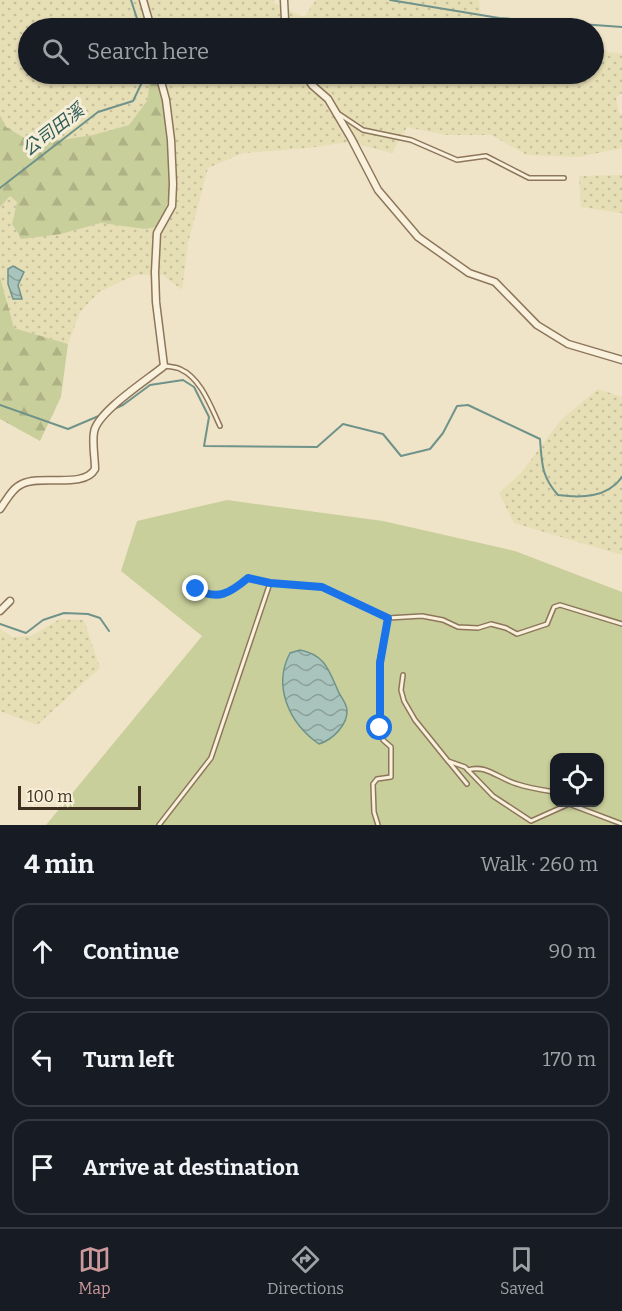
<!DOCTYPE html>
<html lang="en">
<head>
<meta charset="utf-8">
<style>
  body { margin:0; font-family:Bitter,"Noto Sans TC",serif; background:#242831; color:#f1f3f6 }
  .controls { position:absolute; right:18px; bottom:18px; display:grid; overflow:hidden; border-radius:12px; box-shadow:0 2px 4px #0004 }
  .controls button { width:54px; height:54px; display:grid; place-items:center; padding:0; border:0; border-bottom:2px solid #363941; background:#171b24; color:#f1f3f6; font:30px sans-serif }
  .scale { position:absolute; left:18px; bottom:15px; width:123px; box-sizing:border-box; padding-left:6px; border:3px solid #3d2e20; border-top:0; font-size:16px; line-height:21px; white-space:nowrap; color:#3d2e20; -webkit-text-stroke:4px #f7eed8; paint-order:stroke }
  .stop { position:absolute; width:18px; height:18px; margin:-14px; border:4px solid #1a73e8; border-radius:50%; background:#fff }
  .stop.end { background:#1a73e8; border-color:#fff; box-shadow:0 2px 6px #0008 }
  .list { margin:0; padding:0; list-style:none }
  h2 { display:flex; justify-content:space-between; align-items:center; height:78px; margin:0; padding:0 24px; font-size:26px }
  h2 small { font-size:20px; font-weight:400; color:#9ea1a6 }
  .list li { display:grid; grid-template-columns:39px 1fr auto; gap:18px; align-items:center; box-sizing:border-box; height:96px; margin:0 12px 12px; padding:0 12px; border:2px solid #363941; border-radius:18px }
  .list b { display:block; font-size:22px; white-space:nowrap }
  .list em { font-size:20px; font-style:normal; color:#9ea1a6 }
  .icon { flex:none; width:33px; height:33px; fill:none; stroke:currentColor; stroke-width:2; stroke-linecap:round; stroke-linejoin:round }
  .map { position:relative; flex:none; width:622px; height:825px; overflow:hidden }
  .search { position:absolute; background:#171b24; box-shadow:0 2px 4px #0004; left:18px; right:18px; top:18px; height:66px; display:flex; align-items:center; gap:15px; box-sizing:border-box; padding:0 21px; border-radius:33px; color:#9ea1a6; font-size:22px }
  .sheet { height:402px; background:#171b24 }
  nav { display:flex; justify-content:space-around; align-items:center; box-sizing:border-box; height:84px; border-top:2px solid #363941; background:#171b24; font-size:16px; color:#9ea1a6 }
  nav a { display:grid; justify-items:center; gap:3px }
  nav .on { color:#cc999b }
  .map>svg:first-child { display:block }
  .farmland { fill:url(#farmland-dots) }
  .grass { fill:#c9cf9b; fill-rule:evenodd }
  .forest { fill:url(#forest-firs) }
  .water { fill:url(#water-waves); stroke:#6f938a; stroke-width:1.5 }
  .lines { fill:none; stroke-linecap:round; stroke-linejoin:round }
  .stream { stroke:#6f938a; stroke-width:2 }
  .service-casing { stroke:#8d765c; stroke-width:6 }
  .minor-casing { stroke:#8d765c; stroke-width:9 }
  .service { stroke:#faf1dc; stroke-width:3 }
  .minor { stroke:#faf1dc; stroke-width:6 }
  .route { stroke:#1a73e8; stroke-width:8 }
  .labels { text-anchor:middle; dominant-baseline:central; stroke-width:6; stroke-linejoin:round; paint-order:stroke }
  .water-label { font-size:18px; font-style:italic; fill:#2f5d5a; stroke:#f7eed8 }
</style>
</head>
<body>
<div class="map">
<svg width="622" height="825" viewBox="0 0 622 825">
  <defs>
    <pattern id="farmland-dots" width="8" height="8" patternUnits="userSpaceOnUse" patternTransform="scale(1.5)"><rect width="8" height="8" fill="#e6deb5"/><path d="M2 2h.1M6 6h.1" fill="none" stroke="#c6bf9b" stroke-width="1.8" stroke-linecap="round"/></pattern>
    <pattern id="forest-firs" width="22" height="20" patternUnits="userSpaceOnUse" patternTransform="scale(1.5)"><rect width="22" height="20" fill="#c9cf9b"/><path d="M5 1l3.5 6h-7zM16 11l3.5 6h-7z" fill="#aeb285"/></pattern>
    <pattern id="water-waves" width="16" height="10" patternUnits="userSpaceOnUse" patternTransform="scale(1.5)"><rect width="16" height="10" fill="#a9c4bc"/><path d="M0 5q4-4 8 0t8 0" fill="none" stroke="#8ba098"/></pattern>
  </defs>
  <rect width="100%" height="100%" fill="#f0e4c8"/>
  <g class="farmland">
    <polygon points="0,0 275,0 274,3 304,17 316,0 479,0 482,28 28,28 28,74 594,74 594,49 622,54 622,93 616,97 619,113 622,114 622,148 578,157 527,155 491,135 445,135 407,127 392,153 348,142 308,148 243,153 208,168 188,243 182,290 163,275 135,275 99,292 80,312 68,344 14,328 0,277 0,207 10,195 17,202 12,223 61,234 101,223 144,229 171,170 168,141 147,101 129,125 93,135 35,144 6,127 0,115"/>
    <polygon points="622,175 622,213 581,207 579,176"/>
    <polygon points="598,389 622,397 622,555 514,523 499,493 521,473 561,420"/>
    <polygon points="60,619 84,620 100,668 37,725 0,711 0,629 13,637 31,636"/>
  </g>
  <path class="grass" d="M227 500 383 521 515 551 622 592V825H46L202 636 121 571 137 521ZM554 758H600V802H554Z"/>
  <g class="forest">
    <path d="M157 80C169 108 173 170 168 200 166 209 161 218 158 227L144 229 101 223 61 234 22 239 12 224 17 202 10 196 0 207V115L6 127 35 144 93 135 129 125 147 101 150 82Z"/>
    <polygon points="0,277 14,328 68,344 61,397 40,441 0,419"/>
  </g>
  <g class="water">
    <polygon points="13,266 24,272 18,285 22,299 13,299 8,284 8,269"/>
    <path d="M300 650C326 655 329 671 339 693 342 698 347 705 347 710 348 725 332 740 319 744 290 724 272 687 290 653Z"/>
  </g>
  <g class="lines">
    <g class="stream">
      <polyline points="131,0 140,28"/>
      <polyline points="390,0 499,18 622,27"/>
      <polyline points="0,188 98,112 133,101 146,74"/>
      <polyline points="0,405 68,429 101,415"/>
      <path d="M114 409 123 405 150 385 183 380 194 387 209 417 204 446 317 447 343 424 383 434 401 456 430 449 443 433 457 406 468 405 540 439C542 463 541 476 558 495 581 498 607 498 622 477"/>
      <polyline points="0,624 26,633 43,620 64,613 88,614 100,618 109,631"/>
    </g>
    <g class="service-casing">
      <g id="service">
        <polyline points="339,114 363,130 411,140 457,160 486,156 529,178 564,178"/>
        <path d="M166 366C170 367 176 367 180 369 201 378 211 407 220 426"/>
        <path d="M194 582 196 589C218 601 230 593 248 578L270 583 322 587 388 618 379 663 380 728 383 740 391 747V777L377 779 373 784 374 812 378 825"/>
        <polyline points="388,618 422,616 443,620 458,627 478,628 491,624 506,628 517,634 547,624 554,607 560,605 622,624"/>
        <polyline points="403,675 401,690 404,701 415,720 448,761 465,767 493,796 531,821 569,804"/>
        <polyline points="449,762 467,784"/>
        <path d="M468 770C486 764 499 779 517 784 529 788 542 790 554 792"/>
        <polyline points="569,804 622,824"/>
        <polyline points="159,825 211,758 270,583"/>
      </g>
    </g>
    <g class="minor-casing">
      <g id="minor">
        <polyline points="143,0 151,28"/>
        <polyline points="283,28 285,20 284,0"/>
        <polyline points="305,74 312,85 328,99 351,138 378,190 418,237 469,273 495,282 537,325 568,344 622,360"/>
        <path d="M0 509C6 501 12 488 22 484 41 474 84 489 95 469 95 458 92 443 94 432 97 412 147 380 164 366L156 302 155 272 157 233 172 206 173 184 171 140 166 100 159 74"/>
        <polyline points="0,611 10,601"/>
      </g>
    </g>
    <use href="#service" class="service"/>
    <use href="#minor" class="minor"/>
  </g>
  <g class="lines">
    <path class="route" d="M196 589C218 601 230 593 248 578L270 583 322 587 388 618 380 663V728"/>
  </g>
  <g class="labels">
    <g class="water-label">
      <text transform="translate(53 130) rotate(-38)">公司田溪</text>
    </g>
  </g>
</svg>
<div class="controls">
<button><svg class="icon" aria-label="locate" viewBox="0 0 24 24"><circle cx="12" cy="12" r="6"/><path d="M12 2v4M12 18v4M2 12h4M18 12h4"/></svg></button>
</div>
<div class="scale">100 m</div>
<div class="stop" style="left:380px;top:728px"></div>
<div class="stop end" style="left:196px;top:589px"></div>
<div class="search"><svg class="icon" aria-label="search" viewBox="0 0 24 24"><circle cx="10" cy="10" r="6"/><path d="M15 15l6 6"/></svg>Search here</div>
</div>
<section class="sheet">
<h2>4 min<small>Walk · 260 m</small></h2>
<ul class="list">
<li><svg class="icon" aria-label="ahead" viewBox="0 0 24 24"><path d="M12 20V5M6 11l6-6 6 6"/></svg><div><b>Continue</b></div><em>90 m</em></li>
<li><svg class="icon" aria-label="left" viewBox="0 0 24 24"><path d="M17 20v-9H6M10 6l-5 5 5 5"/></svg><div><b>Turn left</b></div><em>170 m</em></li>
<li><svg class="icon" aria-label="arrive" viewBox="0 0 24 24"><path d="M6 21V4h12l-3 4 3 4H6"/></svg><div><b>Arrive at destination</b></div></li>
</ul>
</section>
<nav>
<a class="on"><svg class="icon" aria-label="map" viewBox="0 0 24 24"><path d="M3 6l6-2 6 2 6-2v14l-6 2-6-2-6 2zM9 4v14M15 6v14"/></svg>Map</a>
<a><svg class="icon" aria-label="directions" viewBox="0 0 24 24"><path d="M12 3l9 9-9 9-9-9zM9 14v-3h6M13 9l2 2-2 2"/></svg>Directions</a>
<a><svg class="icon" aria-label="saved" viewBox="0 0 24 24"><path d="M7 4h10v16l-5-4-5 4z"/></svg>Saved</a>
</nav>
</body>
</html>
